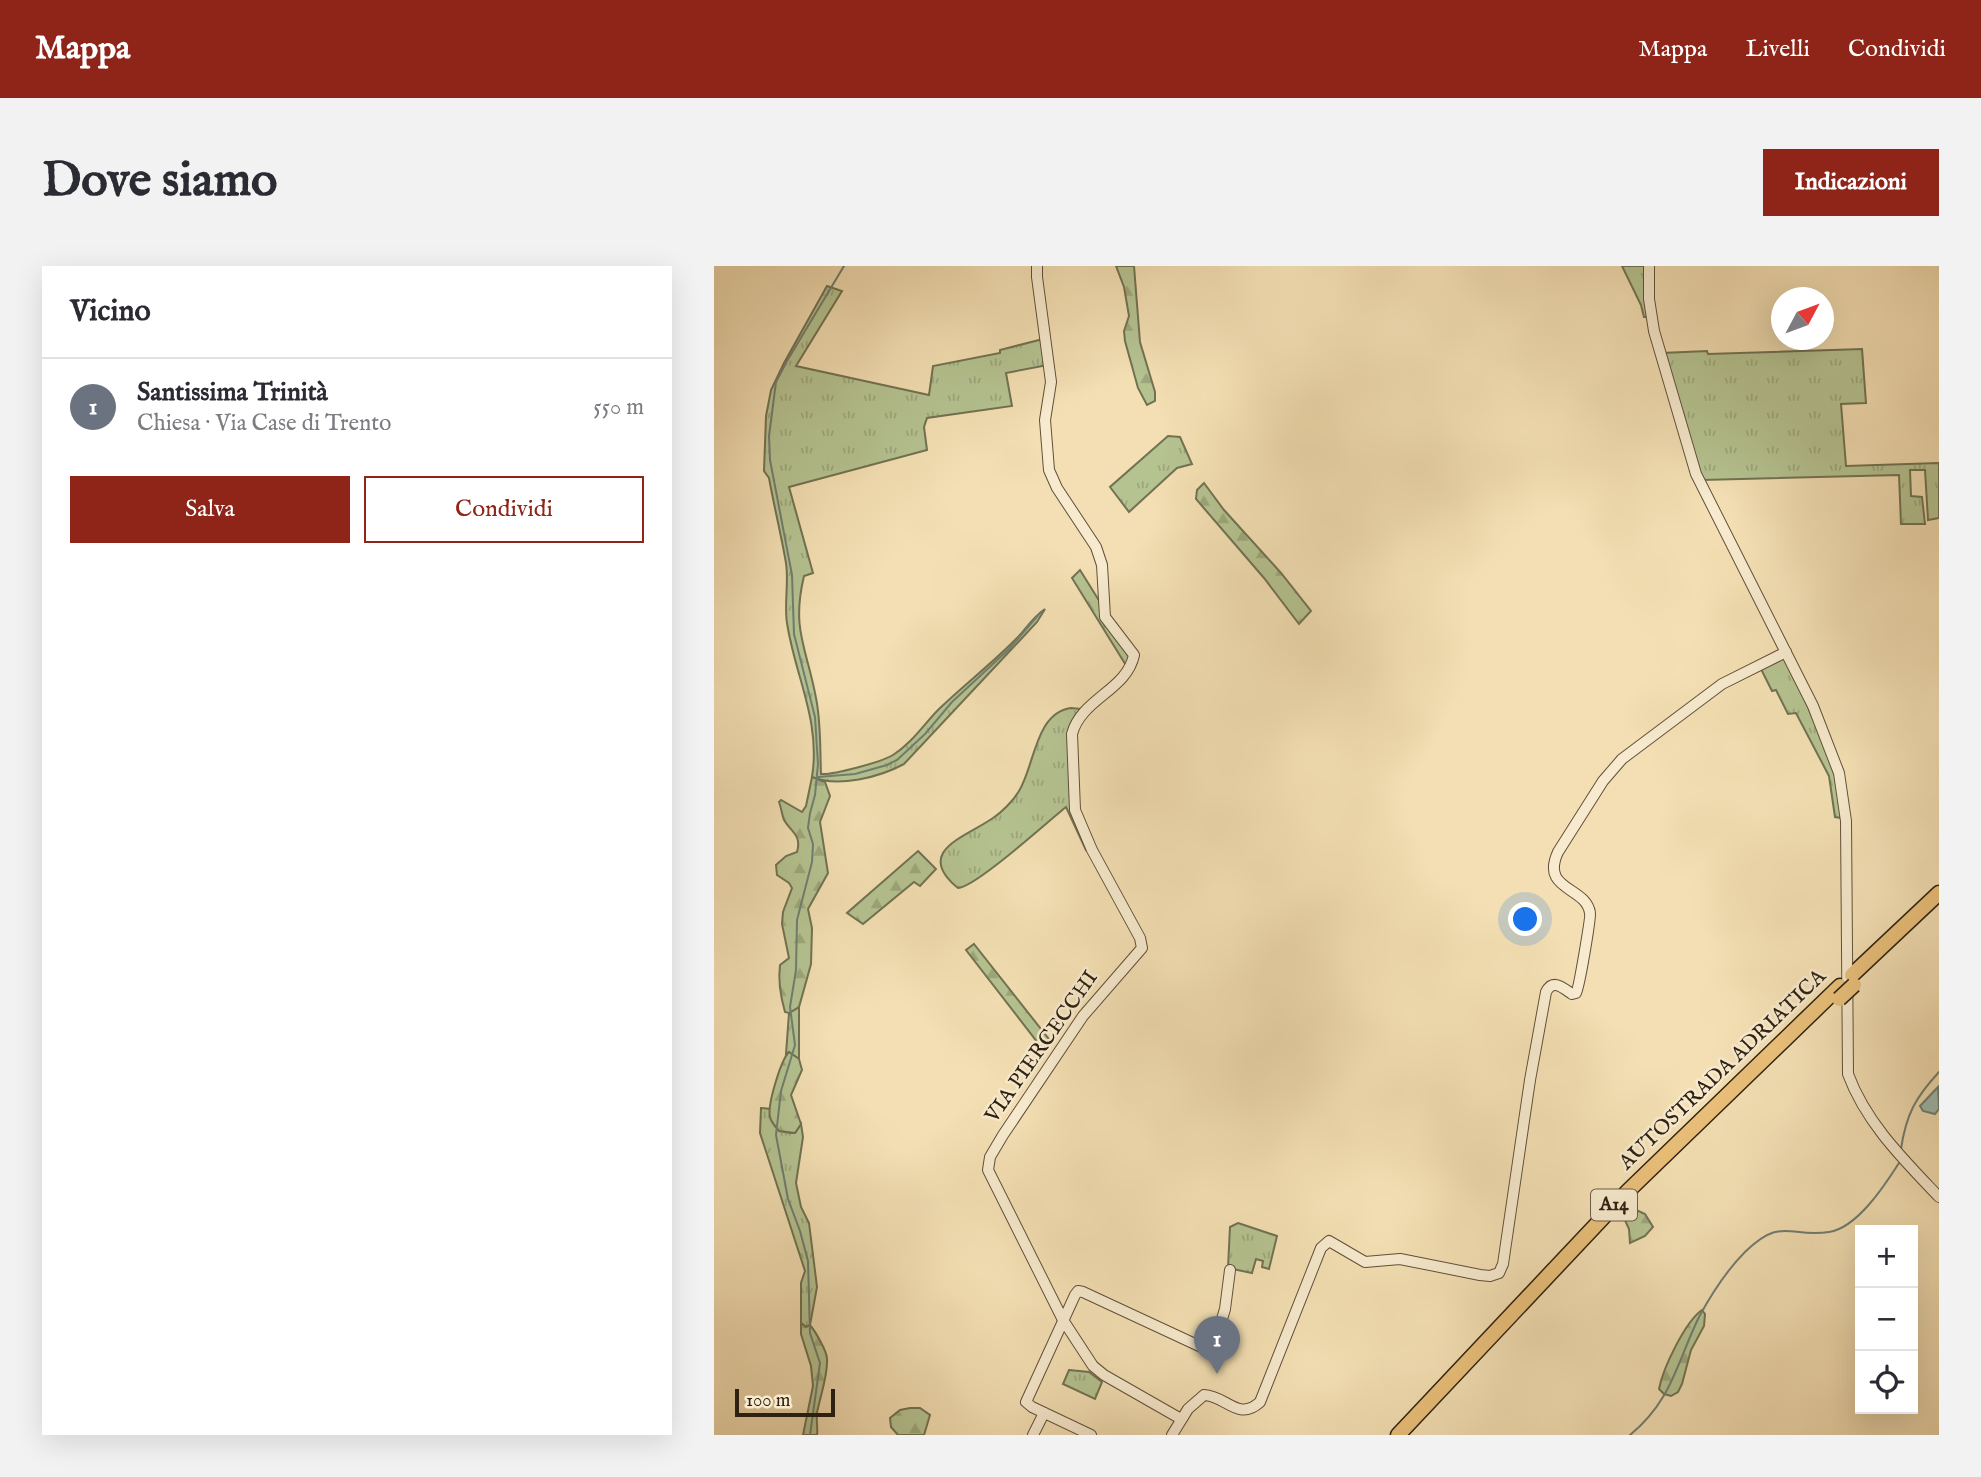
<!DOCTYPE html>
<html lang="it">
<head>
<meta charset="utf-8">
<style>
  body { margin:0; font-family:"IM FELL English",serif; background:#f2f2f3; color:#2b2b33 }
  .controls { position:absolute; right:21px; bottom:21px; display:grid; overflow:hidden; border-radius:0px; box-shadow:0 7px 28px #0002 }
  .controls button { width:63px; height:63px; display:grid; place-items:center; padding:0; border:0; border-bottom:2px solid #e1e1e2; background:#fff; color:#2b2b33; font:35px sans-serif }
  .compass { position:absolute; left:1057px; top:21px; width:63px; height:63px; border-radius:50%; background:#fff; box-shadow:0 7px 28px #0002; rotate:49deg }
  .scale { position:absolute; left:21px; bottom:18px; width:100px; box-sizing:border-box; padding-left:7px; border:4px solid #2f2112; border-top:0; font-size:19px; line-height:24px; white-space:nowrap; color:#2f2112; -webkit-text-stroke:5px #f7eace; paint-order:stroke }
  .you { position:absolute; left:812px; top:654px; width:24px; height:24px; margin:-18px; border:5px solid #fff; border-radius:50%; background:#1a73e8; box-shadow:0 0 0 10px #1a73e833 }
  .badge { display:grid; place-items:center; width:46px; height:46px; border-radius:50%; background:#8f2418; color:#fff; font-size:23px; font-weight:700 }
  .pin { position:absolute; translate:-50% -58px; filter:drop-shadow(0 2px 4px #0008) }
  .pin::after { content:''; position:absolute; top:37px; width:24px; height:21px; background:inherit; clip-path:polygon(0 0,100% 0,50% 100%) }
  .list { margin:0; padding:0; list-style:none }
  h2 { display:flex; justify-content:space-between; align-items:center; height:91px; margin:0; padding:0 28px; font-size:30px }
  h2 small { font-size:23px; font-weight:400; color:#7c7c81 }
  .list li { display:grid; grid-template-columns:46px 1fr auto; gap:21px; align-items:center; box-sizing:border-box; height:98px; padding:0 28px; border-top:2px solid #e1e1e2 }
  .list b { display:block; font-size:26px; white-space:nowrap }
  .list p { margin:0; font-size:23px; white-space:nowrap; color:#7c7c81 }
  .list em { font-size:23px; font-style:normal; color:#7c7c81 }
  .actions { display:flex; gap:14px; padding:21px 28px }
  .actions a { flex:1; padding:16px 0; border:2px solid #8f2418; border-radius:0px; text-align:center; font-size:24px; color:#8f2418 }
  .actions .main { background:#8f2418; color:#fff }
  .icon { flex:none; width:38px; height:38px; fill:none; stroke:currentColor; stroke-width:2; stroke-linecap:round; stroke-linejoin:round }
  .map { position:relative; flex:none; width:1225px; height:1169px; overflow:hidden; border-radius:0px }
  header { display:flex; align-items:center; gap:42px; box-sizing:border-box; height:98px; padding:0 35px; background:#8f2418; color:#fff }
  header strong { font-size:33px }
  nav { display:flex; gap:38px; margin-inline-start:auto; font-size:24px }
  .intro { display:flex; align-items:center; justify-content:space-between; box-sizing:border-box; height:168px; padding:0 42px }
  h1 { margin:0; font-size:49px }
  .button { padding:18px 32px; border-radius:0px; background:#8f2418; color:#fff; font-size:24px; font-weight:700 }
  main { display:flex; gap:42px; padding:0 42px }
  aside { flex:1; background:#fff; border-radius:0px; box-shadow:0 7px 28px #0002 }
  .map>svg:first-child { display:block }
  .grass { fill:url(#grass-tufts); stroke:#727252; stroke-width:2 }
  .forest { fill:url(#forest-firs); stroke:#727252; stroke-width:2 }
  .water { fill:#9cbcb2; stroke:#707e72; stroke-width:2 }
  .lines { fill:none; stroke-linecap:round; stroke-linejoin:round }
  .stream { stroke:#707e72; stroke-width:2 }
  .minor-casing { stroke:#60503a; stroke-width:12 }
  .highway-casing { stroke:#2f2112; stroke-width:17 }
  .minor { stroke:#f7eace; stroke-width:10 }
  .highway { stroke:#eac07a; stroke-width:14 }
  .highway-bridge-casing { stroke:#2f2112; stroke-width:17; stroke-linecap:butt }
  .highway-bridge { stroke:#eac07a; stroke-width:14 }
  .labels { text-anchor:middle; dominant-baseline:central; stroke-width:5; stroke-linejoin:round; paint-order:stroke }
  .shield { fill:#f7eace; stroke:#6b5d4a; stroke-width:2 }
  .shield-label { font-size:19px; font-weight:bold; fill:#2f2112 }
  .street-label { font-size:21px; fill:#2f2112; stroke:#f7eace }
</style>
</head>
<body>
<header>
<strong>Mappa</strong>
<nav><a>Mappa</a><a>Livelli</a><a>Condividi</a></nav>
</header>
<div class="intro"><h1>Dove siamo</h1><a class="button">Indicazioni</a></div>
<main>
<aside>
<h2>Vicino<small></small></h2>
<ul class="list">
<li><span class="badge" style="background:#6b7280">1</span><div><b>Santissima Trinità</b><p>Chiesa · Via Case di Trento</p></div><em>550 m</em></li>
</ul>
<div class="actions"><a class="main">Salva</a><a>Condividi</a></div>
</aside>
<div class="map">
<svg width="1225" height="1169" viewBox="0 0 1225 1169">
  <defs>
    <pattern id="grass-tufts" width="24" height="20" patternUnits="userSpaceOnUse" patternTransform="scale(1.75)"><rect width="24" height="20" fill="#b5c391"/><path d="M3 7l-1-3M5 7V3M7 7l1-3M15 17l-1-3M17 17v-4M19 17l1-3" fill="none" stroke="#9ca77c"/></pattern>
    <pattern id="forest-firs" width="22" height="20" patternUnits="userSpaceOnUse" patternTransform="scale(1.75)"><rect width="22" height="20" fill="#b5c391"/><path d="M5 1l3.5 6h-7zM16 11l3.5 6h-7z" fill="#9ca77c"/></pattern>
  </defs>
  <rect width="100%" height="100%" fill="#f3dfb3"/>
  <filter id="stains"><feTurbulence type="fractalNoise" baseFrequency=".00286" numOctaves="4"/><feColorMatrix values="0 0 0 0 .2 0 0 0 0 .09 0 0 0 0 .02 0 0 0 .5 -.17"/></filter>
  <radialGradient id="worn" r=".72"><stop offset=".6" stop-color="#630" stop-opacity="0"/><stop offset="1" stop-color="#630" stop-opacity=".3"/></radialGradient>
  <g class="grass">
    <polygon points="908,0 933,0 935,51 930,51 927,39"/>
    <path d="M113 20 128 25 82 100 215 129 219 100 286 87V84L329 73 334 99 292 107 298 140 213 152 210 161 213 184 75 221 99 307 90 310C77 364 93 382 102 432 107 456 106 483 107 508 119 509 168 496 179 489 198 477 210 458 225 443 251 418 280 396 305 370 313 361 320 350 331 343L323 356 190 498C166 511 124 522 98 511 107 455 81 410 73 357 70 337 75 317 72 297 67 268 60 240 55 212L50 205 52 150 57 124 70 97Z"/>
    <polygon points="1148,83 1152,137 1127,138 1132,200 1225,197 1225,252 1214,254 1211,204 1196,204 1197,230 1208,231 1211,258 1187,258 1185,209 988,214 948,87 993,85 994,88"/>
    <polygon points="454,170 466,171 478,198 463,202 415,246 396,221"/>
    <polygon points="1071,388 1122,505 1128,552 1121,551 1115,510 1082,447 1074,448 1062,424 1058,425 1046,401"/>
    <path d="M357 442 368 443 360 455 358 519 377 583 372 584 352 541C333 556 262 621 244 622 199 585 252 571 279 552 288 546 299 535 305 525 321 499 321 447 357 442Z"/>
    <polygon points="85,741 85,793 75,786 72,788 75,747"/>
    <path d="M47 842 56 843C56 859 65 868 81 867L87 858 89 871 82 917 87 941 95 957 103 1021 96 1059 92 1061 87 1057V1017L91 1005 46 867Z"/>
    <polygon points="524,957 563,970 555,1003 548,1001 549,995 542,993 538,1007 514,1002 516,961"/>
    <polygon points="355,1104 375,1106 388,1116 381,1133 349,1118"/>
  </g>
  <g class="forest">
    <polygon points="402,0 420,0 426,76 441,126 441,135 433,139 424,122 411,75 410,65 415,50 410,21"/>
    <polygon points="490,217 510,244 567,307 597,345 585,358 550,312 482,233 483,224"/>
    <polygon points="366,304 419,389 413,401 358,312"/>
    <path d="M98 511 111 516 116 530 106 556 114 607 94 643 98 662 97 698 85 741 75 747 71 746C67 732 64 714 66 699L75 692 68 658 69 646 78 622 75 617 63 609 62 599 72 590 83 586C88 569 77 566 70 554 68 549 67 541 65 536L67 534 88 546 92 540Z"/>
    <polygon points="204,585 222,603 206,620 200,616 149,658 133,647"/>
    <polygon points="260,678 338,777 331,786 252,684"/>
    <path d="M75 786 85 793 88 804 77 829 87 858 81 867 65 865C61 860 57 856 56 851 53 839 67 794 75 786Z"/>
    <polygon points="920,943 931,948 939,961 931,970 916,977 915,963 910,952"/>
    <path d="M988 1044 991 1048 990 1060 977 1084 968 1118 964 1126 957 1130 950 1128 945 1123C949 1102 971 1056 988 1044Z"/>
    <path d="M87 1057 92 1061 96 1059C101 1065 113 1085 113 1093 114 1110 106 1130 103 1147 102 1154 104 1162 103 1169H89L99 1120 97 1100 87 1068Z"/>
    <polygon points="196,1142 206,1142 216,1149 210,1169 184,1169 177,1161 176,1152 186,1144"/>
  </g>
  <polygon class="water" points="1224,821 1225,843 1221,848 1209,845 1206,840"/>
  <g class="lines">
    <g class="stream">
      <polyline points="104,511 141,508 173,499 183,494 211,468 238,436 295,383 327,346"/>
      <path d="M1187 883C1192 848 1202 831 1225 806"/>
      <polyline points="96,1169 106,1097 96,1067 94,995 86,965 74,933 62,869 67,825 81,779 76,741 82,704 83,654 98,596 99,578 94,562 96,547 101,529 104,498 101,451 80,368 78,309 56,194 55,170 62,116 73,95 130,0"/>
      <path d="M916 1169C958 1135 963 1096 985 1051 998 1027 1012 1005 1031 986 1068 950 1075 972 1115 966 1143 962 1171 919 1185 897"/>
    </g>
    <g class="minor-casing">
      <g id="minor">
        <path d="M323 0V11L337 116 331 154 335 204 343 222 382 281 388 299 391 351 420 389C413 424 367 433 358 468L361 544 378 584 426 672 428 682 369 750 289 869 276 891 274 904 349 1054 379 1100 390 1109 467 1153"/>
        <path d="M935 0V33L940 65 982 208 1099 440 1125 507 1132 555 1134 808C1152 857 1190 894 1225 931"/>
        <polyline points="319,1169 330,1147"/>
        <polyline points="377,1169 318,1141 312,1136 361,1029 364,1025 369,1026 496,1085 499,1083 511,1043 516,1004"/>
        <path d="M458 1169 474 1143 490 1129C513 1130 524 1156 546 1136L607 982 615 975 651 996 686 993 766 1009 776 1010 785 1007 789 998 816 814 832 726C839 712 849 722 858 728L862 727C865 723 877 651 876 647 872 620 826 625 844 586L889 515 908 493 1008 418 1072 386"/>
      </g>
    </g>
    <g class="highway-casing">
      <g id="highway">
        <polyline points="1138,709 1225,627"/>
        <polyline points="684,1169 914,925 1126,720"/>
      </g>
    </g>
    <use href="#minor" class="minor"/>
    <use href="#highway" class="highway"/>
    <g class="highway-bridge-casing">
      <polyline id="highway-bridge" points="1125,733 1140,719"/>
    </g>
    <use href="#highway-bridge" class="highway-bridge"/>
  </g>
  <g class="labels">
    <rect class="shield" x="877" y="923.5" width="46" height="31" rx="5"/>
    <g class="shield-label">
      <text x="900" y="939">A14</text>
    </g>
    <g class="street-label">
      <text transform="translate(328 781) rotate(-55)">VIA PIERCECCHI</text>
      <text transform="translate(1009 804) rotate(-44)">AUTOSTRADA ADRIATICA</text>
    </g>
  </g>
  <rect width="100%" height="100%" filter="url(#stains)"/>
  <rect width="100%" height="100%" fill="url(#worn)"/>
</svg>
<div class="controls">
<button>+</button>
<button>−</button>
<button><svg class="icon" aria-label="locate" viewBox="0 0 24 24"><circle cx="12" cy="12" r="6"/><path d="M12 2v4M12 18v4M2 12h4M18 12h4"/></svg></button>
</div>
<svg class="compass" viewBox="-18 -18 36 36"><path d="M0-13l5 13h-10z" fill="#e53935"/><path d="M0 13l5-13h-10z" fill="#7c7c81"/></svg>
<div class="scale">100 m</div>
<div class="you"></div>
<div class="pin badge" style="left:503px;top:1108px;background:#6b7280">1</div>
</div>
</main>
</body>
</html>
